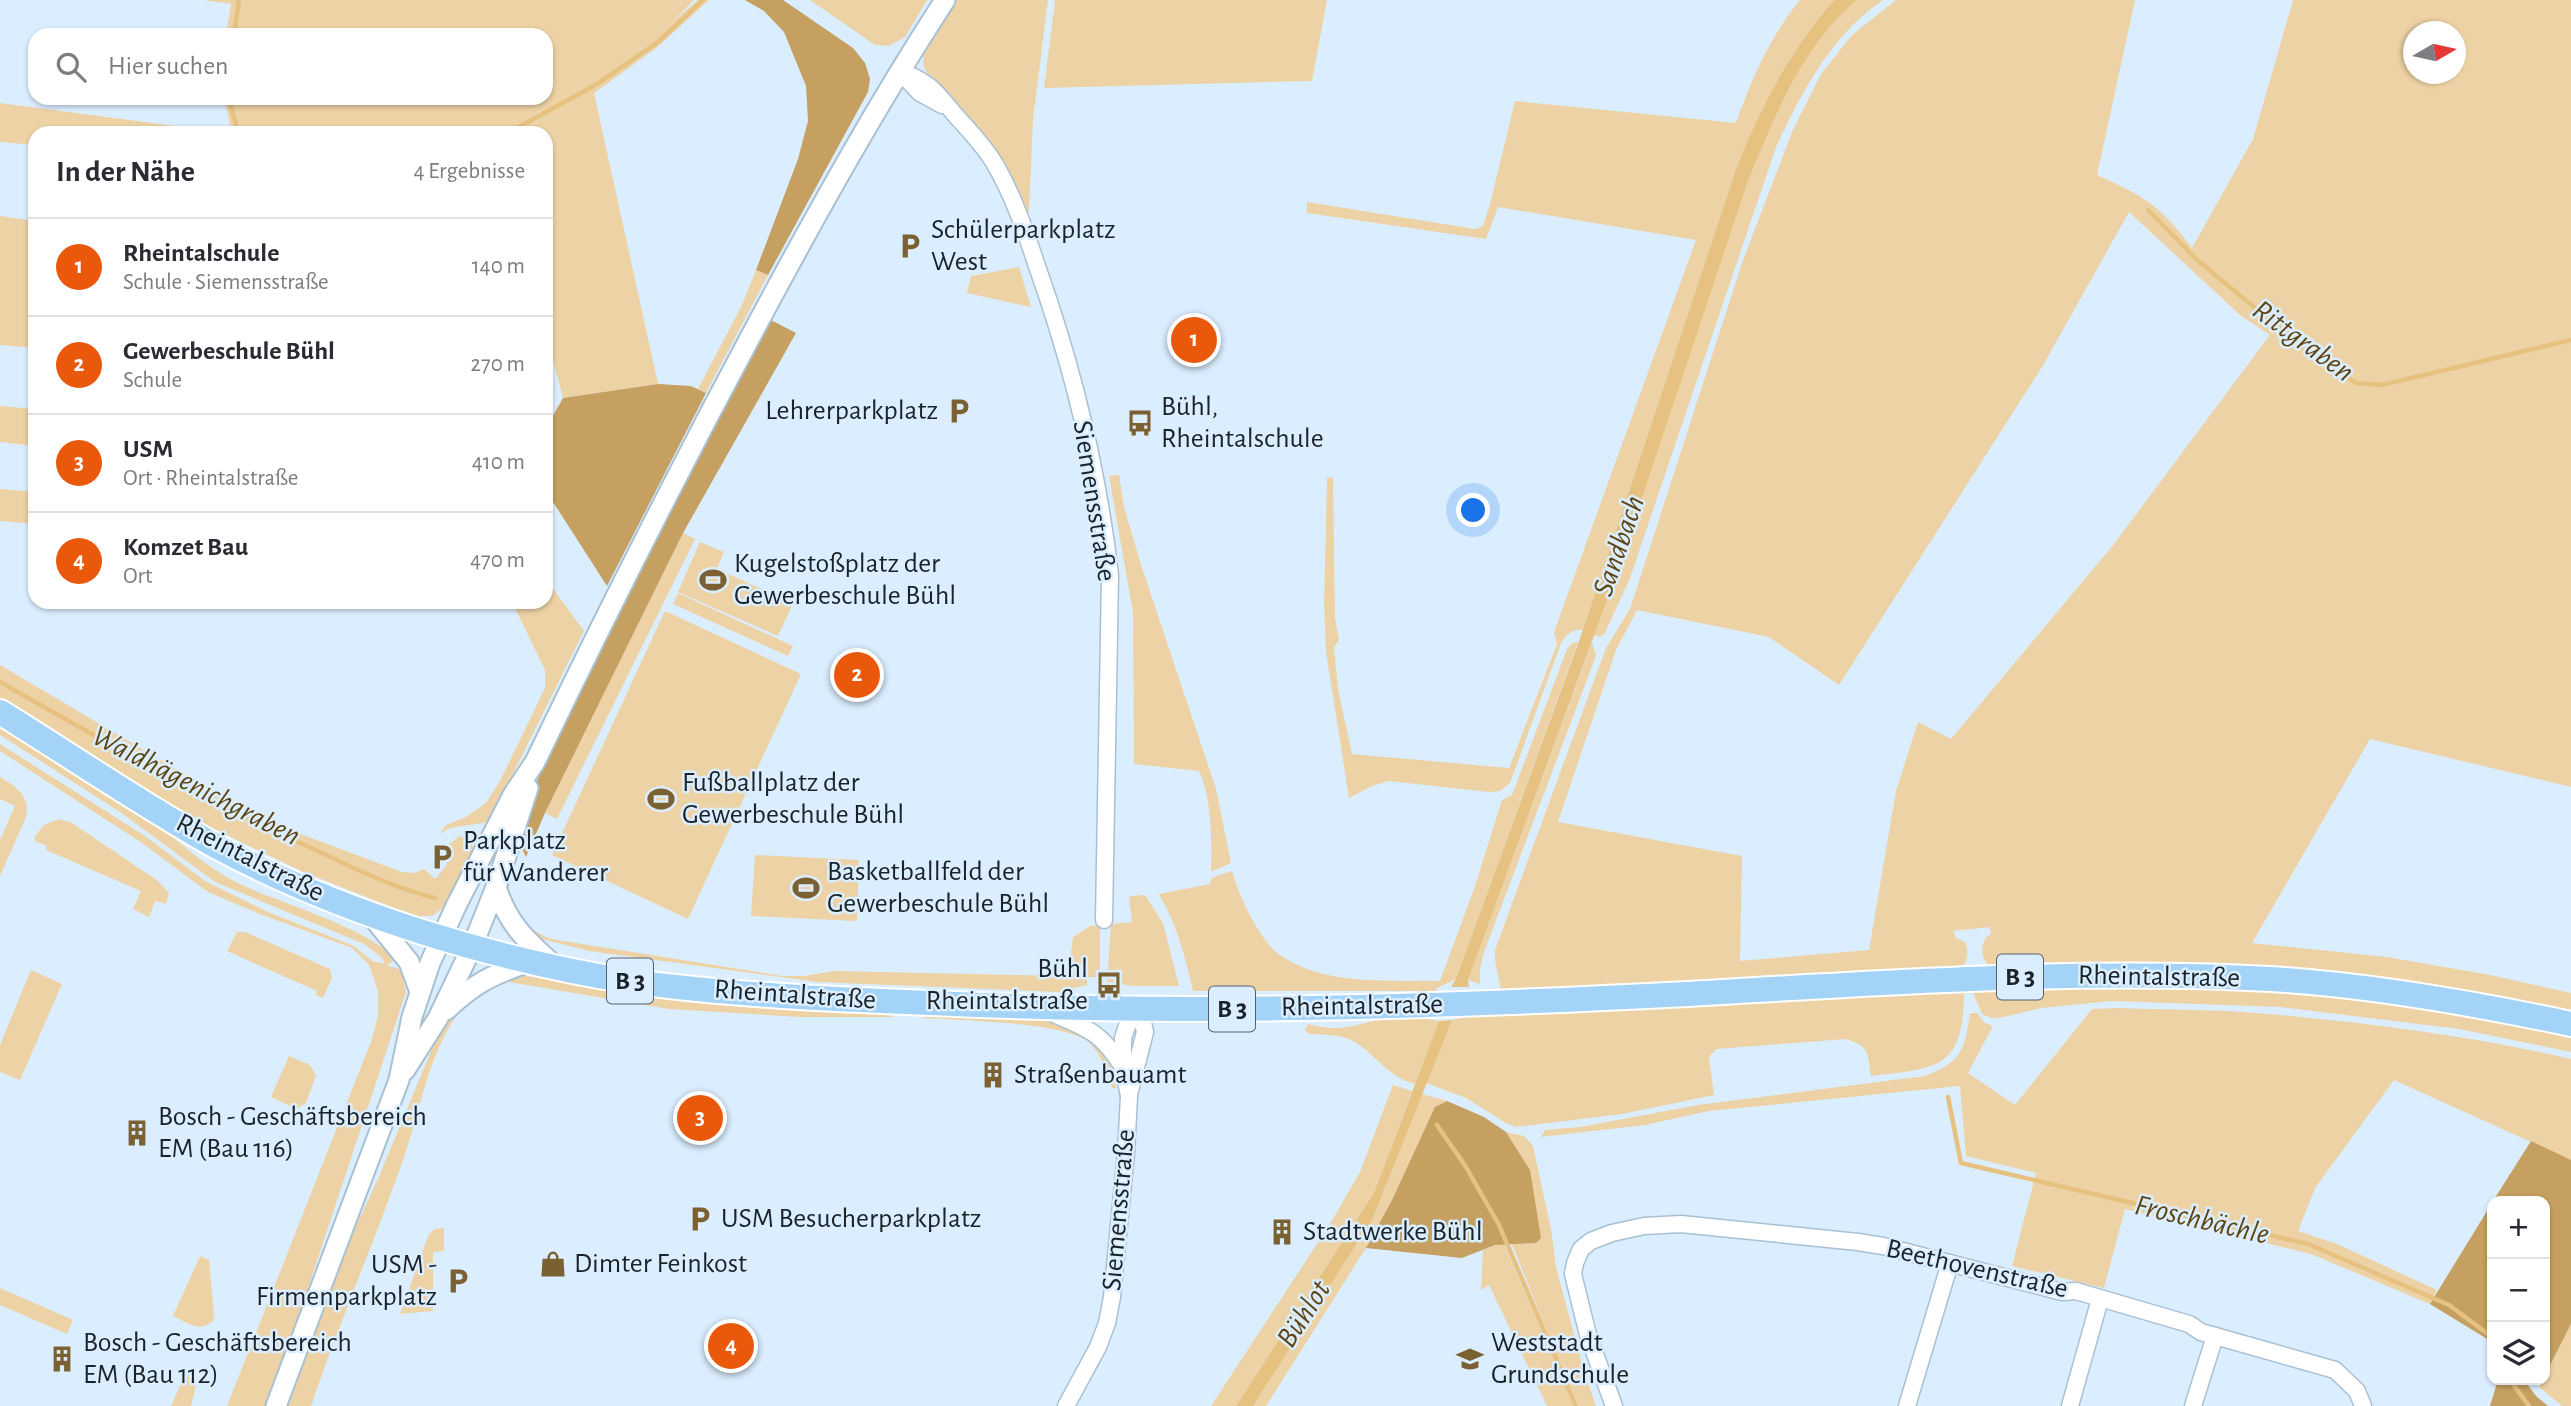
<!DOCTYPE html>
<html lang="de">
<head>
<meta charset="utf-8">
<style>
  body { margin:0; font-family:"Alegreya Sans",sans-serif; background:#f2f2f3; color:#2b2b33 }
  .controls { position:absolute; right:21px; bottom:21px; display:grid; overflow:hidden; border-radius:14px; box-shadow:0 2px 5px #0004 }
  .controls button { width:63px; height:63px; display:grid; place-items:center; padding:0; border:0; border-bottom:2px solid #e1e1e2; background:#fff; color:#2b2b33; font:35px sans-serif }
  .compass { position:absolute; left:2403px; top:21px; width:63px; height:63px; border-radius:50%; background:#fff; box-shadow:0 2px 5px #0004; rotate:81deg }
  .you { position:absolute; left:1474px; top:511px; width:24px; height:24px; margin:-18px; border:5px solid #fff; border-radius:50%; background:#1a73e8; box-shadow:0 0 0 10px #1a73e833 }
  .badge { display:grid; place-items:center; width:46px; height:46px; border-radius:50%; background:#ea580c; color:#fff; font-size:23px; font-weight:700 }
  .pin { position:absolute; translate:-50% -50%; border:4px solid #fff; box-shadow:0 2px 7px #0006 }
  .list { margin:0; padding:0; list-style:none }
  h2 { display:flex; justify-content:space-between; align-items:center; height:91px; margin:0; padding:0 28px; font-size:30px }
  h2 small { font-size:23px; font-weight:400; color:#7c7c81 }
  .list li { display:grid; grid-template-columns:46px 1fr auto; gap:21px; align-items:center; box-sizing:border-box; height:98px; padding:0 28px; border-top:2px solid #e1e1e2 }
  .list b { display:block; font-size:26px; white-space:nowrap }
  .list p { margin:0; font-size:23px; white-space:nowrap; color:#7c7c81 }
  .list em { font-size:23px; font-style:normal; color:#7c7c81 }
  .icon { flex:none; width:38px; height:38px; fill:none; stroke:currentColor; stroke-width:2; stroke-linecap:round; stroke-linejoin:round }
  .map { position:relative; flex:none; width:2571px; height:1406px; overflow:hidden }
  .search { position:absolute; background:#fff; box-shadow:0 2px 5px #0004; left:28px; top:28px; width:525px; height:77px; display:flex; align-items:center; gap:18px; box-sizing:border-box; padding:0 24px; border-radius:21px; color:#7c7c81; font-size:26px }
  .panel { position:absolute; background:#fff; box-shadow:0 2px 5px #0004; left:28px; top:126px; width:525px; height:483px; border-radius:21px }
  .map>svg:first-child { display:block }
  .green { fill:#edd2a5; fill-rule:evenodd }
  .forest { fill:#c5a060 }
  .water { fill:#e6c180 }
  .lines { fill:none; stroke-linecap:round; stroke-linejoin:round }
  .stream { stroke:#e6c180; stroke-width:4.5 }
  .minor-casing { stroke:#a8c0d3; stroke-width:19 }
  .tertiary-casing { stroke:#a8c0d3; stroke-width:23 }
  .primary-casing { stroke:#fff; stroke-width:28 }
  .minor { stroke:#fff; stroke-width:16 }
  .tertiary { stroke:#fff; stroke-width:19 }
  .primary { stroke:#a3d3f7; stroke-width:24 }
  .labels { text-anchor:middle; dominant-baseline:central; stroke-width:5; stroke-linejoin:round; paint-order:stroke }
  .shield { fill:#dbeeff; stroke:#54606a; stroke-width:2 }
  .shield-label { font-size:26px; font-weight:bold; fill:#1a232a }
  .poi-label { font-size:28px; fill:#1a232a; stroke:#dbeeff; text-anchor:start }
  .street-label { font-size:28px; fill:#1a232a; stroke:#dbeeff }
  .water-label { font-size:30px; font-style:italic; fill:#5f4513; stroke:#dbeeff }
</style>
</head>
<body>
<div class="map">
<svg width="2571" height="1406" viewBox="0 0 2571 1406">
  <rect width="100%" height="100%" fill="#dbeeff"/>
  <g class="green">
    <polygon points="204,0 694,0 671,23 698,0 709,0 655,49 594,93 658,384 563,398 546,333 546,133 232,133 224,98 546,98 546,35 226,35 231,4"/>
    <polygon points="810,0 927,0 905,37 889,46 875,45"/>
    <path d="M955 0H1048L1033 120 1029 211 1026 214 924 68C919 42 941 21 955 0Z"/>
    <polygon points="1055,0 1327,0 1312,81 1044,88"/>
    <path d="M1800 0H1834C1789 52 1763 103 1737 166L1583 630C1571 629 1568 634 1561 643L1510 783 1500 791 1489 792 1389 781 1372 786 1349 798 1326 652 1324 604 1327 478 1333 477 1335 618 1339 640 1334 647 1338 689 1352 754 1509 768 1557 644 1554 632 1696 240 1498 207 1486 239 1307 213V202L1475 229 1483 226 1490 204 1515 101 1736 123C1752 78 1770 37 1800 0Z"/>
    <path d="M1857 0H1883C1831 35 1802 92 1776 147L1630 578 1605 633 1600 637 1594 635 1748 181C1775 116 1802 46 1857 0Z"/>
    <path d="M1896 0H2135L2097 175C2144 196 2161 206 2192 248L2253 139 2293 0H2571V787L2370 739 2252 943 2387 957 2485 974 2571 993V1012L2154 964 2045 962 1988 965C1980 955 1981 948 1986 937L1991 934 1989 927 1953 931 1956 938 1965 942C1969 952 1968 959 1962 968L1634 986 1501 990C1499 976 1494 965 1495 950L1606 648 1630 609 1742 263 1792 132 1821 74 1852 35ZM2414 32H2456V74H2414ZM2129 212 2240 315 2270 335 2114 544 1951 739 1918 722 1896 791 1869 950 1740 961 1742 856 1558 822 1616 650 1637 610 1769 637 1839 685 2042 367Z"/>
    <polygon points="0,103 229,133 35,133 35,145 0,142"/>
    <polygon points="0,216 35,221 35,348 0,345"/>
    <polygon points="1019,267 1031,307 967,293 971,276"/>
    <polygon points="756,270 768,275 706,393 698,389 742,305"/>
    <polygon points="0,406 35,409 35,446 0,442"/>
    <path d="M1119 475 1124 507 1141 565 1216 789 1231 863 1211 872C1212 842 1212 798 1199 771L1134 764 1133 612 1109 476Z"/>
    <polygon points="0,489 35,492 35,524 0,521"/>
    <polygon points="683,533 695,539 557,819 545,813"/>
    <polygon points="700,542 724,552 717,569 793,603 778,636 678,592"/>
    <polygon points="546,579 584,631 489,822 450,828 439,834 446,825 466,817 486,803 500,781 545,688 545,670 512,602 546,602"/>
    <polygon points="678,593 793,646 788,656 673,604"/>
    <polygon points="665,611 801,674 688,919 552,855"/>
    <path d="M1578 642 1456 979 1437 988 1436 991H1193C1185 956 1177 925 1159 894L1210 884 1211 878 1232 871C1239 896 1259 940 1280 955 1324 986 1389 980 1440 981L1475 886 1502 800 1512 795 1567 649 1572 643Z"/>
    <polygon points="1592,642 1596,656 1484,952 1480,969 1480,984 1468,980"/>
    <polygon points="0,665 208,788 298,833 402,872 414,873 424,869 435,879 447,865 444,849 459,836 472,841 474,853 443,908 432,916 414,916 301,871 189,817 0,703"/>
    <path d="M0 727C47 756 95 783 140 813 175 836 201 865 240 884 275 901 377 931 395 960L387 965 401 970 406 992 269 1406H227L372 1039 378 1016V991L369 965 352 948 257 913 208 892 142 843 0 751V744L145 836 205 881 268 912 354 946 372 961 385 964 380 956 364 944 215 882 120 812 0 735Z"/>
    <path d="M0 777C16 787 31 796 26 817L0 876V840L15 806 0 799Z"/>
    <polygon points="59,819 72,823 158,881 169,893 166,904 155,901 149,917 133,909 141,891 46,850 47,846 35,841 35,836 44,825"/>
    <path d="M511 853C517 862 511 870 510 880 504 909 526 929 551 939L782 976H804L834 971 1068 976 1073 937 1090 926 1100 925V977H1087V985L1058 992 817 982 589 951 530 936 504 900Z"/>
    <polygon points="755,855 859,860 857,921 751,916"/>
    <polygon points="1145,895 1163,923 1179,986 1133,986 1107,982 1111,924 1132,922 1129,896"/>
    <polygon points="237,932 245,932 330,969 332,978 323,998 316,995 317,991 227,951"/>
    <polygon points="31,970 62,984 20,1080 0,1072 0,1045"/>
    <polygon points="521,975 643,995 709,1003 885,1013 894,1017 801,1017 669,1009 509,982 500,983 488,990 492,980"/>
    <path d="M2250 987 2494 1016 2571 1032V1052L2459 1029 2280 1007 2112 1001 2041 1008 1999 1018H1991L1982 1014 1973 993 1964 994C1963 1070 1937 1068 1871 1076 1867 1052 1870 1046 1845 1039L1716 1049 1709 1057 1714 1095 1622 1114 1516 1127 1506 1123 1466 1098 1426 1083 1452 1020 1465 1017 1466 1013 1962 988Z"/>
    <path d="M466 1003C428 1049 422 1106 403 1160 374 1243 339 1323 311 1406H285L329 1284 378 1179 439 1032 451 1013Z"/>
    <path d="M2119 1008C2169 1010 2219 1009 2269 1014 2370 1023 2472 1036 2571 1059V1160L2394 1080 2315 1188 2298 1231 2337 1244 2437 1290 2430 1304 2311 1254 2125 1209 2104 1288 2012 1266 2036 1173 1966 1156 1960 1086 1709 1111 1645 1125 1541 1137 1545 1130 1580 1127 1698 1105 1925 1076C1962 1062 1965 1049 1970 1013H1977L1985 1023 1993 1026 1968 1073 2015 1105 2092 1009Z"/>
    <path d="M930 1014C960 1016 1059 1016 1081 1030 1103 1044 1112 1064 1116 1088H1112C1107 1072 1101 1052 1087 1041 1062 1022 957 1020 922 1018Z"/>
    <path d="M1426 1015 1427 1019 1439 1021 1415 1084C1385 1075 1377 1055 1353 1041 1340 1034 1323 1035 1309 1034L1305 1030 1308 1024C1342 1033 1354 1025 1386 1018 1399 1015 1413 1016 1426 1015Z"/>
    <polygon points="289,1056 310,1065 316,1076 306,1103 296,1109 271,1097"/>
    <polygon points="1393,1085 1412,1091 1374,1193 1236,1406 1211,1406 1330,1224 1360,1172"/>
    <polygon points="1422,1094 1447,1101 1435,1108 1393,1198 1366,1248 1266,1406 1253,1406 1372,1220"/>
    <polygon points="1506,1132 1524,1136 1533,1146 1551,1229 1556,1267 1583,1368 1596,1406 1579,1406 1550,1340 1512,1244 1536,1243 1530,1170"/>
    <polygon points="444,1228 444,1251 433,1252 433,1311 400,1314 429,1234 435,1229"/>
    <polygon points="1504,1244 1574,1406 1547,1406 1489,1285 1481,1290 1483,1250 1495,1245"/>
    <path d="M200 1256 209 1260 214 1315 213 1321C199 1333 188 1323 173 1316Z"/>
    <polygon points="0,1288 73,1320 67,1334 0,1305"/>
    <polygon points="2571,1324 2571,1406 2562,1406 2539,1387 2542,1380 2545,1380 2545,1375"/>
    <polygon points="186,1373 196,1385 191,1406 171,1406"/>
  </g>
  <g class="forest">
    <polygon points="745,0 783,0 853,48 865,63 870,79 868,92 768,275 756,270 798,159 808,121 806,86 784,32 764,11"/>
    <polygon points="767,318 796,333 683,533 545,813 526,857 519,843 526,807 571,702"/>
    <polygon points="658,384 691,386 706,393 607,586 546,491 546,428 563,398"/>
    <polygon points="1447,1101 1484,1117 1506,1132 1530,1170 1541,1238 1536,1243 1495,1245 1462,1258 1366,1248 1393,1198 1435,1107"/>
    <polygon points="2531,1141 2571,1160 2571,1324 2545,1375 2545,1201 2493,1201"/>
    <polygon points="2492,1203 2492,1342 2430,1304"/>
    <polygon points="2498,1380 2524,1380 2536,1396 2548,1406 2490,1406"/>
  </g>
  <g class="water">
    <path d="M1834 0H1857C1802 46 1775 116 1748 181L1614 581 1468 980 1469 987H1451L1456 979 1583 630 1737 166C1763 103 1789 52 1834 0Z"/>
    <polygon points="1452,1020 1372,1220 1253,1406 1236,1406 1374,1193 1439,1021"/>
  </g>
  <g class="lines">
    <g class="stream">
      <polyline points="234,35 239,0"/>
      <polyline points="229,98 238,133"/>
      <polyline points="508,133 597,84 658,42 703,0"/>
      <polyline points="2148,210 2196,259 2308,352 2356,383 2382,385 2571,340"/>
      <path d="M0 682C102 740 204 799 311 848 350 866 392 888 435 898"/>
      <polyline points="1948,1097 1961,1163 2308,1244 2449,1305 2492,1337"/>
      <polyline points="1437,1125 1466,1167 1499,1225 1576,1406"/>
      <polyline points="2510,1380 2529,1406"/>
    </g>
    <g class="minor-casing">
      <g id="minor">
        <path d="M899 71C929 81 936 92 956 116 969 130 983 145 993 161 1013 194 1026 233 1038 269 1073 368 1098 471 1110 575L1104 920"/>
        <polyline points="902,74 920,93 942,105"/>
        <path d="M1049 1012C1087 1028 1100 1031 1123 1067"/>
        <polyline points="1130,1091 1145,1032 1140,1008"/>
        <polyline points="1066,1406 1098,1347 1107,1323 1112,1297 1126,1153 1129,1096 1123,1067 1123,1038 1127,1026 1140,1008"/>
        <polyline points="1614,1406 1588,1335 1573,1274 1575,1263 1581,1249 1591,1241 1612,1233 1644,1226 1681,1224 1858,1242 1883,1246 2062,1292 2076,1291 2189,1324 2201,1332 2335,1370 2357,1391 2363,1406"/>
        <polyline points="1907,1406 1950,1263"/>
        <polyline points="2070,1406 2100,1299"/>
        <polyline points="2193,1406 2215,1336"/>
      </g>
    </g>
    <g class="tertiary-casing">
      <g id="tertiary">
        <path d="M496 887C508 925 527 941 556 967"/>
        <polyline points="371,915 409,962 420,992"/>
        <path d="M446 1010C475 983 491 975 529 962"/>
        <polyline points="405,1070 438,1018 472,947 496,887 528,788"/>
        <path d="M276 1406 399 1080 412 1017 430 963 457 904 513 795 535 762C607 612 682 464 761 317 819 209 878 103 945 0"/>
      </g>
    </g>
    <g class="primary-casing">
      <path id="primary" d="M0 712C71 756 141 804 214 845 280 881 351 909 422 932 489 953 558 970 628 981 728 995 831 999 932 1003 1184 1015 1436 1007 1687 994 1881 983 2075 969 2270 979 2371 985 2472 1003 2571 1024"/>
    </g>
    <use href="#minor" class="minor"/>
    <use href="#tertiary" class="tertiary"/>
    <use href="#primary" class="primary"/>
  </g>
  <defs>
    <g id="parking-bare" transform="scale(2.1)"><path d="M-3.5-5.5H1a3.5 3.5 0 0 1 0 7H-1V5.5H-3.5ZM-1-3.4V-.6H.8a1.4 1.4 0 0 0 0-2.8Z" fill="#7b6132" stroke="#dbeeff" stroke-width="2.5" paint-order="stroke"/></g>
    <g id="bus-bare" transform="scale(2.1)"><path d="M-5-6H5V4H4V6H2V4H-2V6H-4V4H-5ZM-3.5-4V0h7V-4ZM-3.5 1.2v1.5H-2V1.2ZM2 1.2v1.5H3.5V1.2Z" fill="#7b6132" stroke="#dbeeff" stroke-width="2.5" paint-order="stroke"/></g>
    <g id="stadium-bare" transform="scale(2.1)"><path d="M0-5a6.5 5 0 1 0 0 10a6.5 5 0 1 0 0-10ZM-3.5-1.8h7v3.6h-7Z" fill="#7b6132" stroke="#dbeeff" stroke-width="2.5" paint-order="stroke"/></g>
    <g id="building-bare" transform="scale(2.1)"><path d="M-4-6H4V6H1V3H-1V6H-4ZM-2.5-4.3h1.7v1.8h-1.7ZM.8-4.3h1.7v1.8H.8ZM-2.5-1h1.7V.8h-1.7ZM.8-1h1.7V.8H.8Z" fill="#7b6132" stroke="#dbeeff" stroke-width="2.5" paint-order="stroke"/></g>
    <g id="shop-bare" transform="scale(2.1)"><path d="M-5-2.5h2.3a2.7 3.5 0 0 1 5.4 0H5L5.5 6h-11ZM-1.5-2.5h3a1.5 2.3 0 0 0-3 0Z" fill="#7b6132" stroke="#dbeeff" stroke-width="2.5" paint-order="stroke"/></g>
    <g id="school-bare" transform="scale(2.1)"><path d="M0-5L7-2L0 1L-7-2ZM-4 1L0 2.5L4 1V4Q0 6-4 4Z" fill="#7b6132" stroke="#dbeeff" stroke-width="2.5" paint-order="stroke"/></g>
  </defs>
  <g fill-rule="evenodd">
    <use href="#parking-bare" x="910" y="246"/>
    <use href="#parking-bare" x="959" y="411"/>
    <use href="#bus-bare" x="1140" y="423"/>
    <use href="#stadium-bare" x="713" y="580"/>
    <use href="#stadium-bare" x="661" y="799"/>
    <use href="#parking-bare" x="442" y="857"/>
    <use href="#stadium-bare" x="806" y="888"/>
    <use href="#bus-bare" x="1109" y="985"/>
    <use href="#building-bare" x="993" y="1075"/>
    <use href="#building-bare" x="137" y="1133"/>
    <use href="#parking-bare" x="700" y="1219"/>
    <use href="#building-bare" x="1282" y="1232"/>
    <use href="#shop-bare" x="553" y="1264"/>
    <use href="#parking-bare" x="458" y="1281"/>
    <use href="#building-bare" x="62" y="1359"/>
    <use href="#school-bare" x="1470" y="1359"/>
  </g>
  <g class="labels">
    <g class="shield">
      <rect x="1997" y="954.5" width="46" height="45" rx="5"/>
      <rect x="607" y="958.5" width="46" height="45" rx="5"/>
      <rect x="1209" y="986.5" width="46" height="45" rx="5"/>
    </g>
    <g class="shield-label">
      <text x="2020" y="977">B 3</text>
      <text x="630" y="981">B 3</text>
      <text x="1232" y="1009">B 3</text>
    </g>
    <g class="poi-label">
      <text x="931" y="230">Schülerparkplatz<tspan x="931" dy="32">West</tspan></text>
      <text x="1161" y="407">Bühl,<tspan x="1161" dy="32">Rheintalschule</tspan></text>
      <text x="938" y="411" text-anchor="end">Lehrerparkplatz</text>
      <text x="734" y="564">Kugelstoßplatz der<tspan x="734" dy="32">Gewerbeschule Bühl</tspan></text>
      <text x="682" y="783">Fußballplatz der<tspan x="682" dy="32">Gewerbeschule Bühl</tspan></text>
      <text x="463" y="841">Parkplatz<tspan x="463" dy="32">für Wanderer</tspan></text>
      <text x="827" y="872">Basketballfeld der<tspan x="827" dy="32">Gewerbeschule Bühl</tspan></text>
      <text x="1088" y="969" text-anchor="end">Bühl<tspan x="1088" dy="32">Rheintalstraße</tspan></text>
      <text x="1014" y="1075">Straßenbauamt</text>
      <text x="158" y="1117">Bosch - Geschäftsbereich<tspan x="158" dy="32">EM (Bau 116)</tspan></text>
      <text x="721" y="1219">USM Besucherparkplatz</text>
      <text x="1303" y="1232">Stadtwerke Bühl</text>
      <text x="574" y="1264">Dimter Feinkost</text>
      <text x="437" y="1265" text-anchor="end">USM -<tspan x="437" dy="32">Firmenparkplatz</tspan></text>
      <text x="83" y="1343">Bosch - Geschäftsbereich<tspan x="83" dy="32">EM (Bau 112)</tspan></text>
      <text x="1491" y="1343">Weststadt<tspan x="1491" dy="32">Grundschule</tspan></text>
    </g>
    <g class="street-label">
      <text transform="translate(1094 501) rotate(81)">Siemensstraße</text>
      <text transform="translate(250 858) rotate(27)">Rheintalstraße</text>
      <text transform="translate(2159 977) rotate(1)">Rheintalstraße</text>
      <text transform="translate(795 995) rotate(4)">Rheintalstraße</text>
      <text transform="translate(1362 1006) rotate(-1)">Rheintalstraße</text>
      <text transform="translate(1119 1210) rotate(-85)">Siemensstraße</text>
      <text transform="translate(1977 1269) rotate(13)">Beethovenstraße</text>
    </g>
    <g class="water-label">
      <text transform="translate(2303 341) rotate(36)">Rittgraben</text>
      <text transform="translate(1619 546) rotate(-71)">Sandbach</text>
      <text transform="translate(196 786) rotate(27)">Waldhägenichgraben</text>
      <text transform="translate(2202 1220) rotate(13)">Froschbächle</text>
      <text transform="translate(1304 1314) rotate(-57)">Bühlot</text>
    </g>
  </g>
</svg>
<div class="controls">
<button>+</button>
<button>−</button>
<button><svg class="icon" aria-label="layers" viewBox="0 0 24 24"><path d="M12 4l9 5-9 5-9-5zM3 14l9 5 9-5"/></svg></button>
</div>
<svg class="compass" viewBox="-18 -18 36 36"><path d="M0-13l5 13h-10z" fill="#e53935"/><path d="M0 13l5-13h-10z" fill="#7c7c81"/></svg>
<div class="you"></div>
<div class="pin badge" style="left:1194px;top:340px">1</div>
<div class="pin badge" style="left:857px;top:675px">2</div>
<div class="pin badge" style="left:700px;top:1118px">3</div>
<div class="pin badge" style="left:731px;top:1346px">4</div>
<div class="search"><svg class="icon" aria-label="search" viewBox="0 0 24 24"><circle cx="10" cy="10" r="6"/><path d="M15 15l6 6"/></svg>Hier suchen</div>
<section class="panel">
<h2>In der Nähe<small>4 Ergebnisse</small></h2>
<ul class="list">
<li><span class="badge">1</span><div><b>Rheintalschule</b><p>Schule · Siemensstraße</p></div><em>140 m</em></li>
<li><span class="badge">2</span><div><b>Gewerbeschule Bühl</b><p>Schule</p></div><em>270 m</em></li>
<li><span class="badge">3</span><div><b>USM</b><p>Ort · Rheintalstraße</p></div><em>410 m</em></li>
<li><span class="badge">4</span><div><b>Komzet Bau</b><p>Ort</p></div><em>470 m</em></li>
</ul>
</section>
</div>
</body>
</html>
